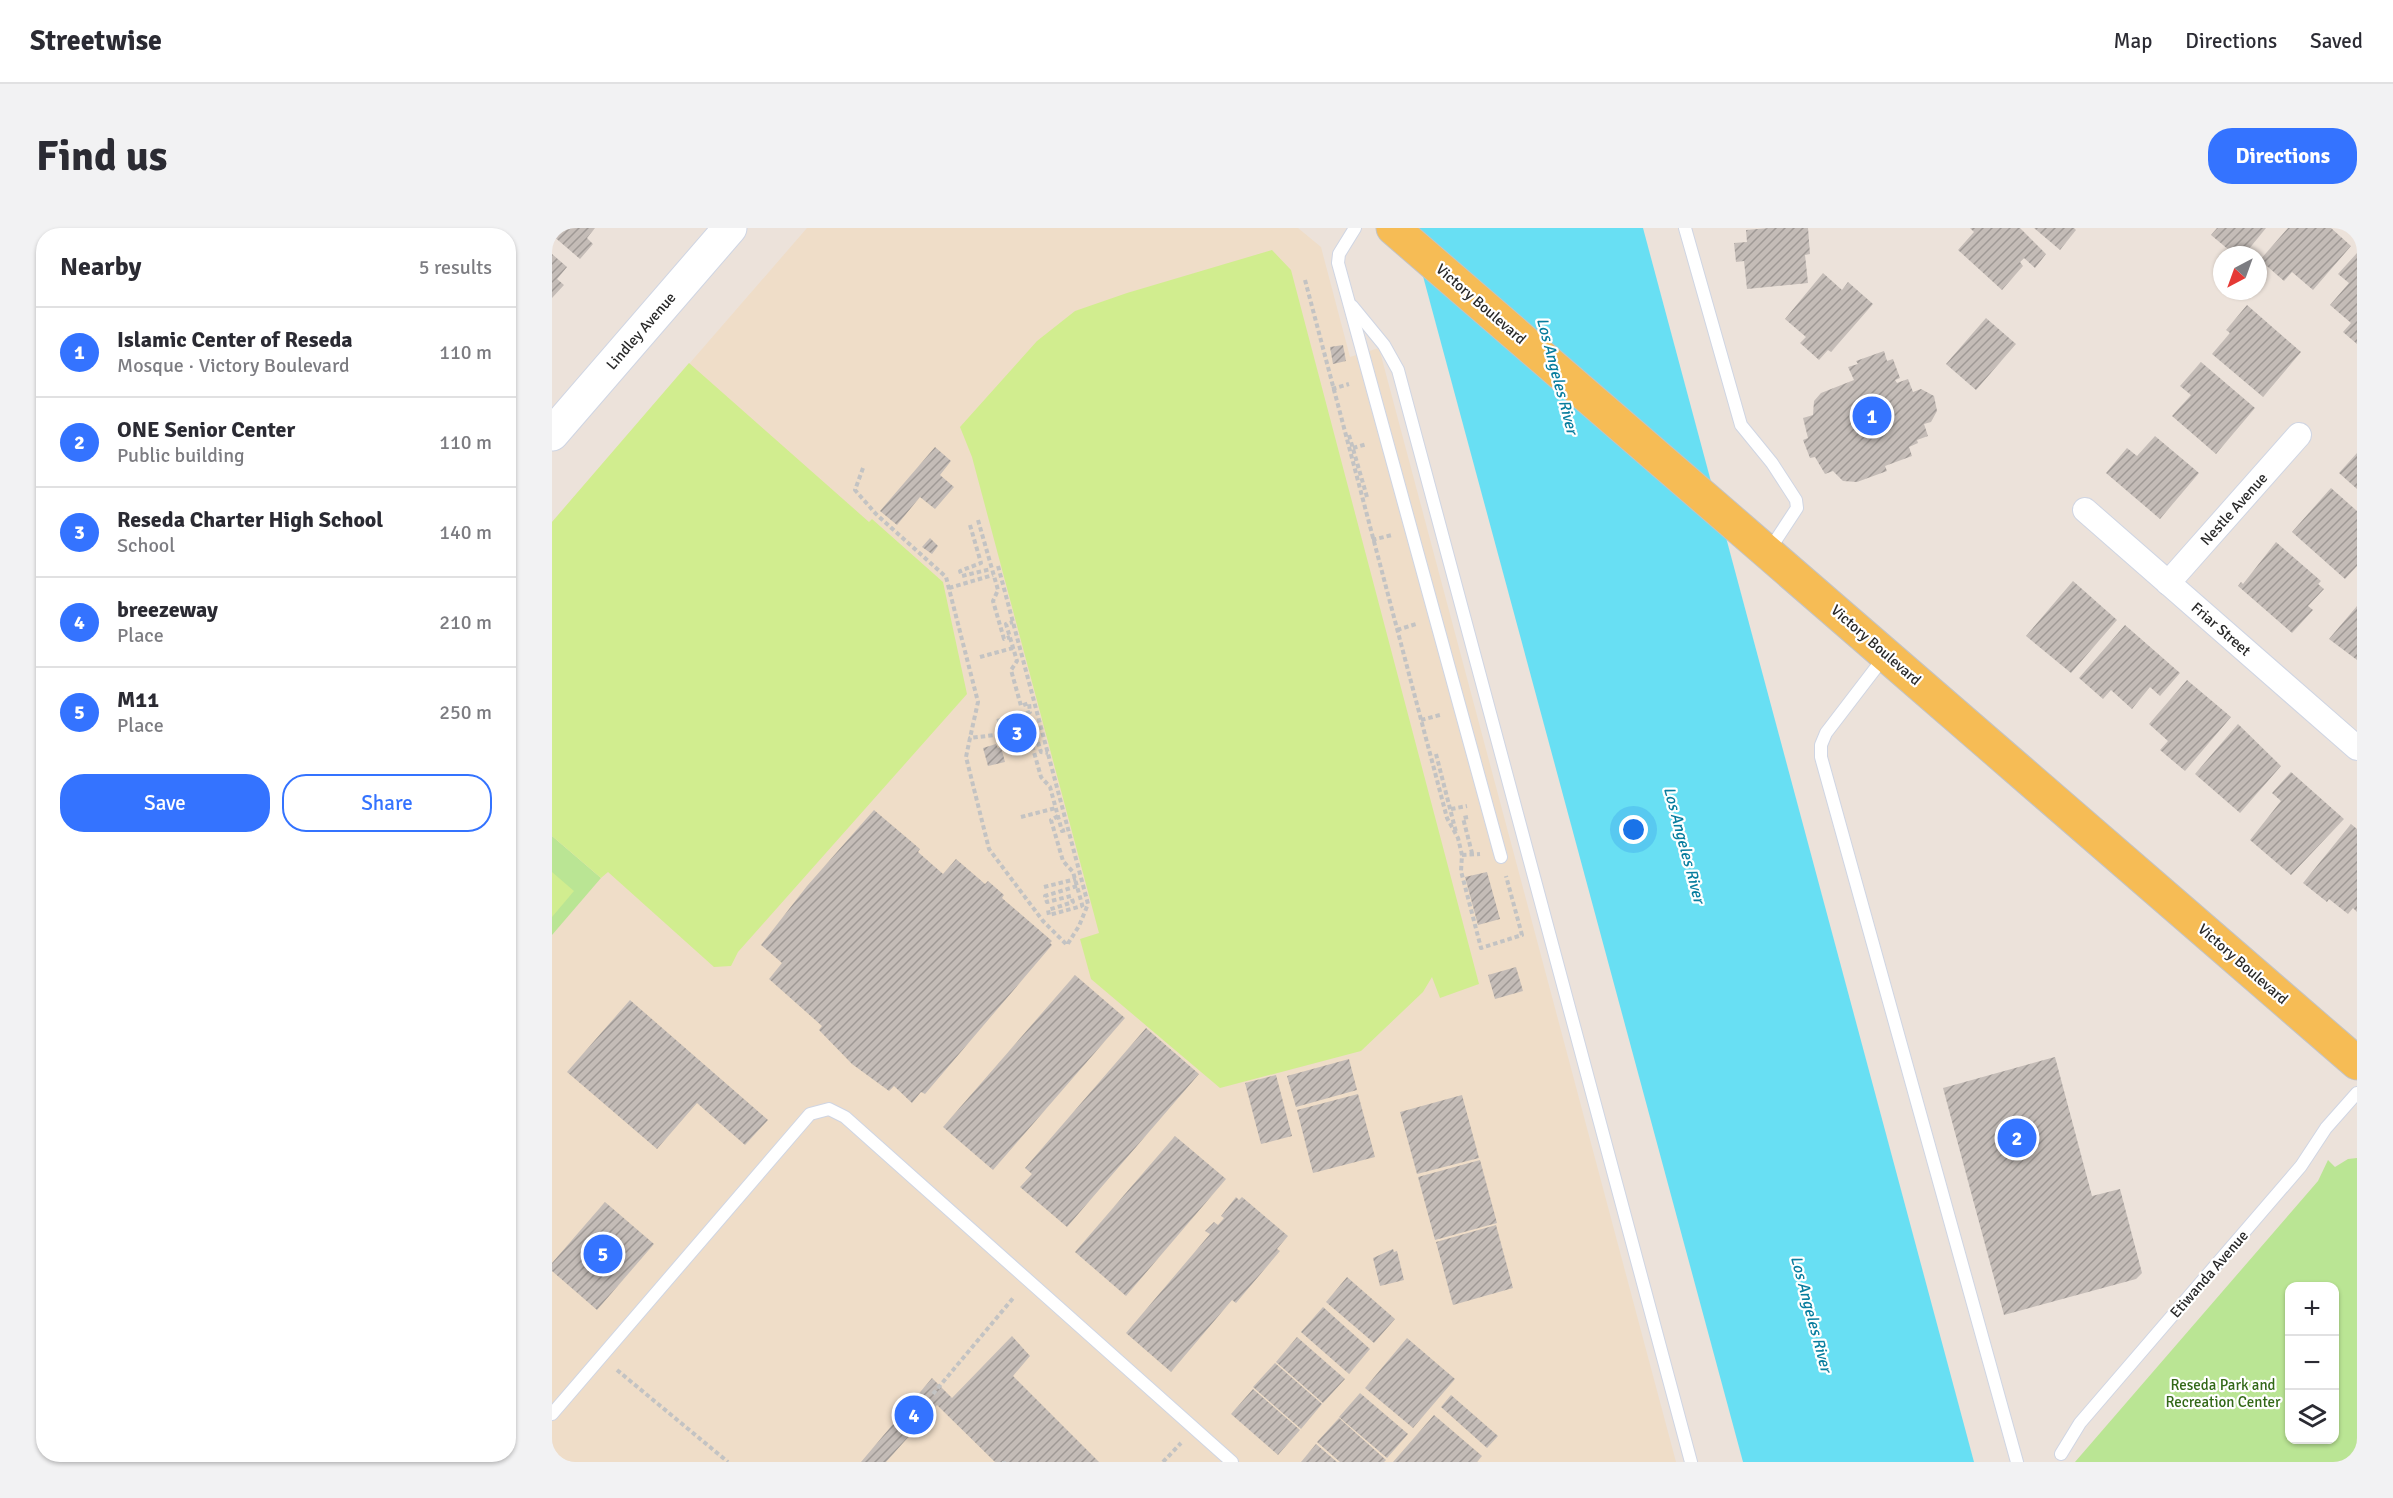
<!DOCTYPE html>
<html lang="en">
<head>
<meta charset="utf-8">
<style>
  body { margin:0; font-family:Signika,sans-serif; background:#f2f2f3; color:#2b2b33 }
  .controls { position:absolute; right:18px; bottom:18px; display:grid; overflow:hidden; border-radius:12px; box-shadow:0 2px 4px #0004 }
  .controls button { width:54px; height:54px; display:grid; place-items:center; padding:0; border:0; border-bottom:2px solid #e1e1e2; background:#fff; color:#2b2b33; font:30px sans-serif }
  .compass { position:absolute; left:1661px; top:18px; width:54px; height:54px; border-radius:50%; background:#fff; box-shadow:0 2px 4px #0004; rotate:221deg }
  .you { position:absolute; left:1082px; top:602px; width:21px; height:21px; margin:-15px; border:4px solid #fff; border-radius:50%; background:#1a73e8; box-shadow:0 0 0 9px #1a73e833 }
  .badge { display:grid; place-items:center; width:39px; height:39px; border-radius:50%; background:#3473ff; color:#fff; font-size:20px; font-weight:700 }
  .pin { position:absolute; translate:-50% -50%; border:3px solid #fff; box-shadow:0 2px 6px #0006 }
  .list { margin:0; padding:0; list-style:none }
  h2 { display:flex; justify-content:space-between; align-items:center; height:78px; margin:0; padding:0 24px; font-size:26px }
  h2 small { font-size:20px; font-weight:400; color:#7c7c81 }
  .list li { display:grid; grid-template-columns:39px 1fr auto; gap:18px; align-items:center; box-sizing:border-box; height:90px; padding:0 24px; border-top:2px solid #e1e1e2 }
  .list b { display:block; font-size:22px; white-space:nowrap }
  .list p { margin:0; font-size:20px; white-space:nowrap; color:#7c7c81 }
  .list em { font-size:20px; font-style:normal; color:#7c7c81 }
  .actions { display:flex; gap:12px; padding:18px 24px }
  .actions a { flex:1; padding:14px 0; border:2px solid #3473ff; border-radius:24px; text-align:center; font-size:21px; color:#3473ff }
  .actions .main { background:#3473ff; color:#fff }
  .icon { flex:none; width:33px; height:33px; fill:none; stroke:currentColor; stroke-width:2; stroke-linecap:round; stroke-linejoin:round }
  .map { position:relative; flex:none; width:1805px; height:1234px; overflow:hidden; border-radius:24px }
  header { display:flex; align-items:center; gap:36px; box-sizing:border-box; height:84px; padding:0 30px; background:#fff; border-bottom:2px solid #e1e1e2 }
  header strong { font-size:28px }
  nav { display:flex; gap:33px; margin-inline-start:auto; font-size:21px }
  .intro { display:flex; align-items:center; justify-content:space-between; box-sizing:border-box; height:144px; padding:0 36px }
  h1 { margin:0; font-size:42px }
  .button { padding:15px 27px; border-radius:24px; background:#3473ff; color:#fff; font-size:21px; font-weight:700 }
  main { display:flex; gap:36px; padding:0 36px }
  aside { flex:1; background:#fff; border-radius:24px; box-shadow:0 2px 4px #0004 }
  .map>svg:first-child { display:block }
  .education { fill:#efddc8 }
  .green { fill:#bae594; fill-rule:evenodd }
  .pitch { fill:#d1ed8f }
  .water { fill:#68dff3 }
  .building { fill:url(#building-hatch) }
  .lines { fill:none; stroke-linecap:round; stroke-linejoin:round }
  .service-casing { stroke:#cfd5e3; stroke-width:14 }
  .minor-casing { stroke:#cfd5e3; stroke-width:26 }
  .secondary-casing { stroke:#cfd5e3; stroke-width:35 }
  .primary-casing { stroke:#c3c3c3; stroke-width:35 }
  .path { stroke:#c3c3c3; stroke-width:4; stroke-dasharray:4.5 3; stroke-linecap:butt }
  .service { stroke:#fff; stroke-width:12 }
  .minor { stroke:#fff; stroke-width:24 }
  .secondary { stroke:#fff; stroke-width:33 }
  .primary { stroke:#f6bc55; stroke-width:33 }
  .labels { text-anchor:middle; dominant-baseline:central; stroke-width:4.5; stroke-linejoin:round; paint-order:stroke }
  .street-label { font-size:15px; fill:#292929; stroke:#fff }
  .park-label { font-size:15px; fill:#326817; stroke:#fff }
  .water-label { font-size:16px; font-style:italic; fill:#087d9e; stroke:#fff }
</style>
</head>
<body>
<header>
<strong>Streetwise</strong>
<nav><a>Map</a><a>Directions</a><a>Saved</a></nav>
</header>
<div class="intro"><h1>Find us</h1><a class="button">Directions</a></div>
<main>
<aside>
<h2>Nearby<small>5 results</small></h2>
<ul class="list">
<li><span class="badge">1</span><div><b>Islamic Center of Reseda</b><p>Mosque · Victory Boulevard</p></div><em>110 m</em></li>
<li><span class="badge">2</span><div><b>ONE Senior Center</b><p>Public building</p></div><em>110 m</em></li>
<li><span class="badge">3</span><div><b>Reseda Charter High School</b><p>School</p></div><em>140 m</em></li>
<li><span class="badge">4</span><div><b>breezeway</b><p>Place</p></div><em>210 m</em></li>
<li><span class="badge">5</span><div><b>M11</b><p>Place</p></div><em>250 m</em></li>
</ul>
<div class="actions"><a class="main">Save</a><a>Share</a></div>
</aside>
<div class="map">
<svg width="1805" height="1234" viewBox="0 0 1805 1234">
  <defs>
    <pattern id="building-hatch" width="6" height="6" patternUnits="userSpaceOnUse" patternTransform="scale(1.5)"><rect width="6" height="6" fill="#c4bcb7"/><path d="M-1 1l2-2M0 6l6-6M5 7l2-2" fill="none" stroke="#9f9995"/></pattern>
  </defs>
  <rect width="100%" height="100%" fill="#ece2da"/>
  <polygon class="education" points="255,0 746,0 769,19 798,129 827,120 1124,1234 0,1234 0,294"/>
  <g class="green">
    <polygon points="0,608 49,650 0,707"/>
    <path d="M1805 930V1234H1523L1766 953 1776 932 1783 939 1796 931ZM1782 1058V1212H1738V1058Z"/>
  </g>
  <g class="pitch">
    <polygon points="720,22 739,42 927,756 888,770 880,749 871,764 809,823 668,860 539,751 528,711 547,705 420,229 408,199 485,113 523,83 575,65"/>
    <polygon points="137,135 317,294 320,291 391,354 415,466 186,724 179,738 162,739 56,644 49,650 0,608 0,294"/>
    <polygon points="0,644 22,663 0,689"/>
  </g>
  <polygon class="water" points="858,0 1091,0 1422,1234 1191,1234"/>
  <g class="building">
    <polygon points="0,0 43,0 35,10 41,16 28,31 0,7"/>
    <polygon points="1217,0 1256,0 1258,26 1253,27 1256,55 1195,61 1192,33 1184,34 1182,15 1195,14 1194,2"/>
    <polygon points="1418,0 1468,0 1494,26 1483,40 1472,30 1468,34 1471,38 1450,62 1406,22 1422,4"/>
    <polygon points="1482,0 1522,0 1524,2 1508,22"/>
    <polygon points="1665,0 1714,0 1692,27 1683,27 1659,7"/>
    <polygon points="1736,0 1779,0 1799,18 1761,62 1740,44 1732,53 1708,32"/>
    <polygon points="1805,25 1805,116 1791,104 1799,95 1778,77 1797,55 1786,46"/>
    <polygon points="0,26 15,39 5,51 12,57 0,70"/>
    <polygon points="1271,45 1290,62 1296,54 1321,76 1279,124 1276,122 1267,132 1248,115 1254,109 1233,91"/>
    <polygon points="1695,77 1749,124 1711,169 1660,126 1678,105 1674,102"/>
    <polygon points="1434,90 1464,116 1424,162 1394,136"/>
    <polygon points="791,117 794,133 781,136 778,119"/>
    <polygon points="1332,123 1335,133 1341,131 1348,150 1343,152 1345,155 1356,151 1361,164 1369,161 1382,168 1385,183 1379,194 1372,196 1376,208 1365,212 1366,215 1357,219 1360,228 1333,238 1335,243 1305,254 1291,253 1281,243 1273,246 1263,229 1258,230 1251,212 1256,210 1251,190 1261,187 1262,173 1269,165 1302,152 1296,139 1306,136 1304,133"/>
    <polygon points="1649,134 1703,180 1664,226 1620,188 1639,167 1628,158"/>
    <polygon points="1603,208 1647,245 1608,291 1554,245 1575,220 1585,228"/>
    <polygon points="383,219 399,233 388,247 402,259 383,281 368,269 345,297 328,283"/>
    <polygon points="1805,225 1805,261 1787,245"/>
    <polygon points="1779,260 1805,283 1805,338 1793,351 1740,304"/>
    <polygon points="378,310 386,318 380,326 370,319"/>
    <polygon points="1724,314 1769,353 1766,356 1772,361 1756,378 1761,382 1740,405 1686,358 1689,354 1691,356"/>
    <polygon points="1521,353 1565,392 1519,445 1474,408"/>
    <polygon points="1805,378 1805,432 1777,411"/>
    <polygon points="1573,397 1628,445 1608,468 1598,459 1580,481 1559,462 1551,471 1527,450"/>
    <polygon points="1635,452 1679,489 1633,543 1608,522 1616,513 1597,496"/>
    <polygon points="1686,496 1729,538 1688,585 1643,546"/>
    <polygon points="444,516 446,520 449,519 453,534 436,538 431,520"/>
    <polygon points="1739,544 1792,591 1739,647 1698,612 1729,573 1720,565"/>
    <polygon points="322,582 368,621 366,624 391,646 404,631 433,656 436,653 452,667 450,670 500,713 498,715 500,717 373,866 369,864 360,875 342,858 337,863 300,836 267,802 270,798 217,751 230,735 209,717 255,658"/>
    <polygon points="1799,596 1805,601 1805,684 1801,680 1796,686 1777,671 1775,674 1751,655"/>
    <polygon points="935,644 948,691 926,697 913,649"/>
    <polygon points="964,739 971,763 943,771 936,747"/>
    <polygon points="523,747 573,790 441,942 391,899"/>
    <polygon points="78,772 216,892 193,917 145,875 105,921 15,844"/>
    <polygon points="594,800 647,846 515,999 468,959 480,946 473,940"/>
    <polygon points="1503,829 1540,968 1568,961 1590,1045 1584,1051 1452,1087 1391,860"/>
    <polygon points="797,831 805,862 744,879 735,848"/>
    <polygon points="724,847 740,908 709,916 693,855"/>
    <polygon points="806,866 823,929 761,945 745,882"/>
    <polygon points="910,867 927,930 865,946 848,884"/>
    <polygon points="623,908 674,951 574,1068 523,1024"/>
    <polygon points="928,932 945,995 883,1012 866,949"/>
    <polygon points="684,969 687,972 690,969 736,1008 725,1021 728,1023 684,1075 680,1072 619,1144 574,1105 658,1006 653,1003 662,994 666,997 672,990 669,988"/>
    <polygon points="53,974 102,1016 45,1082 0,1043 0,1035"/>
    <polygon points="944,997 961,1060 901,1077 884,1014"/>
    <polygon points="841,1021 842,1024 845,1023 852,1052 828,1058 821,1030"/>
    <polygon points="795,1049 843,1091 822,1115 774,1074"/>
    <polygon points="771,1079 818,1121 797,1146 749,1104"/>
    <polygon points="460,1108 478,1128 461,1148 547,1234 443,1234 385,1177 334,1234 309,1234 380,1150 400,1170"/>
    <polygon points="745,1109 793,1151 771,1175 724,1134"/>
    <polygon points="855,1110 903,1151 861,1200 813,1160"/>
    <polygon points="723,1135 770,1176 749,1201 701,1159"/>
    <polygon points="701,1161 748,1202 726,1227 679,1186"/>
    <polygon points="808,1165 856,1206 835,1230 787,1189"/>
    <polygon points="899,1167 946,1208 935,1220 889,1179"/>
    <polygon points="882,1187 930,1228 925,1234 841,1234"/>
    <polygon points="787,1190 834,1232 832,1234 788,1234 765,1214"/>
    <polygon points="764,1216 785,1234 749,1234"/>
  </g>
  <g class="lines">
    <g class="service-casing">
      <g id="service">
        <polyline points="803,0 787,26 786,35 949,629"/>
        <polyline points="1133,0 1189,197 1220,235 1244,272 1245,280 1216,324"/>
        <polyline points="800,78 832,117 846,142 1139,1234"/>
        <polyline points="1333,428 1274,505 1269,517 1269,529 1465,1234"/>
        <polyline points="0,1186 258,886 277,881 293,889 680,1234"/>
        <polyline points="1509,1226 1528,1195 1749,938 1774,900 1805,865"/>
      </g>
    </g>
    <g class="minor-casing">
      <g id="minor">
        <polyline points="1533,282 1805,520"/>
        <polyline points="1616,355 1747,207"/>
      </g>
    </g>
    <g class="secondary-casing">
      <polyline id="secondary" points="0,206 178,0"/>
    </g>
    <g class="primary-casing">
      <polyline id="primary" points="841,0 1805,835"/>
    </g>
    <g class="path">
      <polyline points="753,52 895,590 906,610 910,627 909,643 929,720 970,707 954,648"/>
      <polyline points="780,161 797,156"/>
      <polyline points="797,207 815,269"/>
      <polyline points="801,220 815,216"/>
      <polyline points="311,240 303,262 324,286 394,349 426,474 418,510"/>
      <polyline points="426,292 446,362 441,373 452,411 458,409"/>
      <polyline points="418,297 429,335 408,343 410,348 439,341"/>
      <polyline points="820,312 840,307"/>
      <polyline points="446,338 536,676 527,698 515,717 491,693 437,621 414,529 418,510 443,507 487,493"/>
      <polyline points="397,360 441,347"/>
      <polyline points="845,402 864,396"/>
      <polyline points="428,429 461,420"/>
      <polyline points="869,492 888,487"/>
      <polyline points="445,493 478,484 477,475 469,478 459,442 465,433 454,396 461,394"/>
      <polyline points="486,514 489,524 496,525"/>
      <polyline points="454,516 484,508 486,514 480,517 489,549 498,559 510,603 516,601"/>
      <polyline points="884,526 904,604"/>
      <polyline points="899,581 915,578"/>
      <polyline points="506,588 499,592 511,633 521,644 531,680"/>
      <polyline points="469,589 504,580"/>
      <polyline points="916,589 911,590 920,625"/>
      <polyline points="910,627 928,626"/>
      <polyline points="525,658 493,668 495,674 519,668 521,674 496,682 497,687 530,678"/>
      <polyline points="492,659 524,651"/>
      <polyline points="65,1142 176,1234"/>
      <polyline points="381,1166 462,1069"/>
      <polyline points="452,1234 452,1233"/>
      <polyline points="611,1234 629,1215"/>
    </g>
    <use href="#service" class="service"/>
    <use href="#minor" class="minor"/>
    <use href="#secondary" class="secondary"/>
    <use href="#primary" class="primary"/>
  </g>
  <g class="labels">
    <g class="street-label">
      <text transform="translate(929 76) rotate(41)">Victory Boulevard</text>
      <text transform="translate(89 103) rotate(-49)">Lindley Avenue</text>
      <text transform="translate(1682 281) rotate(-48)">Nestle Avenue</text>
      <text transform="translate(1669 401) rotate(41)">Friar Street</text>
      <text transform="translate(1324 417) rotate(41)">Victory Boulevard</text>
      <text transform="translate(1691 736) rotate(41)">Victory Boulevard</text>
      <text transform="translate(1657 1046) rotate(-49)">Etiwanda Avenue</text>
    </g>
    <g class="park-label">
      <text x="1671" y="1157">Reseda Park and<tspan x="1671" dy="17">Recreation Center</tspan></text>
    </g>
    <g class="water-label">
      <text transform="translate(1005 148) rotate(75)">Los Angeles River</text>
      <text transform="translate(1132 617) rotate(75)">Los Angeles River</text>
      <text transform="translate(1259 1086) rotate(75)">Los Angeles River</text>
    </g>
  </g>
</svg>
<div class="controls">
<button>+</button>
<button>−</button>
<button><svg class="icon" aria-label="layers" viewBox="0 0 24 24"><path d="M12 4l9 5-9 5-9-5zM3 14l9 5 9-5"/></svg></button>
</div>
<svg class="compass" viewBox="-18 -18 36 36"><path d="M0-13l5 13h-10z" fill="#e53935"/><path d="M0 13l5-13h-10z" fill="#7c7c81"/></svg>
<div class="you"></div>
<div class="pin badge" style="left:1320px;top:188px">1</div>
<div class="pin badge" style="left:1465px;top:910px">2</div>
<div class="pin badge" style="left:465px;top:505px">3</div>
<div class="pin badge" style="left:362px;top:1187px">4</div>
<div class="pin badge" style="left:51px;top:1026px">5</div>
</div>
</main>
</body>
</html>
